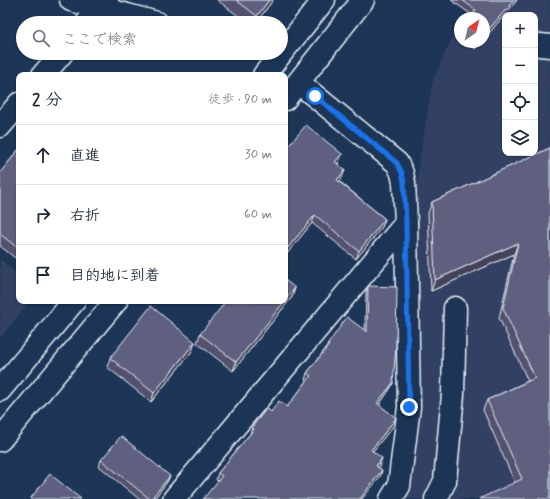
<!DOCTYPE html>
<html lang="ja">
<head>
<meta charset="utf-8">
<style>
  body { margin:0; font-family:Mynerve,"Klee One",sans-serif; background:#f6f6f7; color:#1f2937 }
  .controls { position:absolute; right:12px; top:12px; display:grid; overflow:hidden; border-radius:8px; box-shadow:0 1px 3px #0004 }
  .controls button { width:36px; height:36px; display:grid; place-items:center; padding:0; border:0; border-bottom:1px solid #e0e1e3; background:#fff; color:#1f2937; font:20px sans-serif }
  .compass { position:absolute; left:454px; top:12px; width:36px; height:36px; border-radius:50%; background:#fff; box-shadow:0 1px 3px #0004; rotate:35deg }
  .stop { position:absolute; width:12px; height:12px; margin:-9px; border:3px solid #1a73e8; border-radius:50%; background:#fff }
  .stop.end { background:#1a73e8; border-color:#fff; box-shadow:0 1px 4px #0008 }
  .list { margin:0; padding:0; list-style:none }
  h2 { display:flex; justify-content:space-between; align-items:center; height:52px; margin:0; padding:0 16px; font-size:17px }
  h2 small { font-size:13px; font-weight:400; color:#747a83 }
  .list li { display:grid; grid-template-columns:26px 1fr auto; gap:12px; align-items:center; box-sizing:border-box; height:60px; padding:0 16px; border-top:1px solid #e0e1e3 }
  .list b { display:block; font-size:15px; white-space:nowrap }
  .list em { font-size:13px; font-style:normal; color:#747a83 }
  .icon { flex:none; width:22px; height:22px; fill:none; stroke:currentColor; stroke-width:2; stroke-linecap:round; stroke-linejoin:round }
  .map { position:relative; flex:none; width:550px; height:499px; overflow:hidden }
  .search { position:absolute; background:#fff; box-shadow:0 1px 3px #0004; left:16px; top:16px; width:272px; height:44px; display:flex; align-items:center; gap:10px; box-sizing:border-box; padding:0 14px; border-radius:22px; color:#747a83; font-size:15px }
  .panel { position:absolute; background:#fff; box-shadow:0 1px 3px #0004; left:16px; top:72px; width:272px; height:232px; border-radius:8px }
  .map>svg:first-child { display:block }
  .built { fill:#314163; fill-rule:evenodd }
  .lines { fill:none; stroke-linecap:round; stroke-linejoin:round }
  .minor-casing { stroke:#e8f1f8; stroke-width:25 }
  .minor { stroke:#1d3557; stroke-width:22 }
  .wall { fill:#52516d; stroke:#e8f1f8 }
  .shaded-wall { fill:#424259; stroke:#e8f1f8 }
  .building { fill:#5f5e7f; stroke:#e8f1f8 }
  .route { stroke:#1a73e8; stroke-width:5 }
</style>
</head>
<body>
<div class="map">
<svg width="550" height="499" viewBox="0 0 550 499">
  <rect width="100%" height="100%" fill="#1d3557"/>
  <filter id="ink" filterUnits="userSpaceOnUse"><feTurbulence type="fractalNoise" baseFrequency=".025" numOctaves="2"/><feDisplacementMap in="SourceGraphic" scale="8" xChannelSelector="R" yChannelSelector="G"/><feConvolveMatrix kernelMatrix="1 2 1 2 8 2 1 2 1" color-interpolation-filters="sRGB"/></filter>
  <g filter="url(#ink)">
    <g class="built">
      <path d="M477 0H550V499H405L410 490 421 411 415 213 419 161 433 80 456 29 460 23V42H484V18H464ZM505 15H535V153H505Z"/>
      <polygon points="0,259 19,275 19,301 30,301 0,338"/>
    </g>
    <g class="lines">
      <g class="minor-casing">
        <g id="minor">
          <polyline points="71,0 157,23"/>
          <polyline points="87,23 107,0"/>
          <polyline points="540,45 550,46"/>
          <polyline points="43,75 62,53"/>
          <polyline points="264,75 324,0"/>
          <polyline points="299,83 397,163 402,173 404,183 406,223 409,407 399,486 391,499"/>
          <polyline points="285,99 363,0"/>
          <polyline points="0,126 19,104"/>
          <polyline points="0,390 74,301"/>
          <polyline points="0,440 116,301"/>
          <polyline points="174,499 406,223"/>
          <polyline points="436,499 445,481 453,394 455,308"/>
        </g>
      </g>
      <use href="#minor" class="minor"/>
    </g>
    <g class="wall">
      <polygon points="217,0 273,0 256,23 248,23"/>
      <polygon points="451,0 517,0 484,39 484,18 472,15"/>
      <polygon points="467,42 481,42 475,49"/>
      <polygon points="550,148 550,499 515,483 483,410 487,400 528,381 499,318 514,254 431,291 428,213 432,202"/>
      <polygon points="19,149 19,261 0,246 0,173"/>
      <polygon points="285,150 342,154 339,162 338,164 342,178 339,181 385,219 382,227 356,259 312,223 285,256"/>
      <polygon points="368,286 393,383 390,389 379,405 396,418 394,425 373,451 380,465 378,467 382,470 380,477 218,481 216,480 218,473 250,434 252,427 271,412 287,407 307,381 305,380 307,373 326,348 328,344 365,330 366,292"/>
      <polygon points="295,288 292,297 233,371 197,343 200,334"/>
      <polygon points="195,342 192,351 151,402 107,367 110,358"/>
      <polygon points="101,460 170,476 167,482 154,499 139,499 99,466"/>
    </g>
    <g class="shaded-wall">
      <polygon points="269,0 273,0 256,23 255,23 257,16"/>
      <polygon points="514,0 517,0 484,39 484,35"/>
      <polygon points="478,42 481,42 475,49"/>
      <polygon points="342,154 339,162 332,170 335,162"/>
      <polygon points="345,170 342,178 334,188 337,180"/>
      <polygon points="315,215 312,223 285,256 285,254 286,250"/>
      <polygon points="385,219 382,227 356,259 359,251"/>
      <polygon points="518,243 514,254 431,291 435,280"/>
      <polygon points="295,288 292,297 233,371 236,362"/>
      <polygon points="195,342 192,351 151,402 154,393"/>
      <polygon points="393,383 390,389 375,410 377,403"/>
      <polygon points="396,418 394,425 369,456 371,450"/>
      <polygon points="382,458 380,465 374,473 376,466"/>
      <polygon points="382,470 380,477 362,499 360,499"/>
      <polygon points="170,476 167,482 154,499 151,499"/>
    </g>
    <g class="building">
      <polygon points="236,0 269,0 257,16"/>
      <polygon points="462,0 514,0 484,35 484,18 469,18 476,10"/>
      <polygon points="306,125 342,154 335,162 345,170 337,180 385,219 359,251 315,215 286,250 285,248 285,150"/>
      <polygon points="550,148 550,499 479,499 522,479 487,400 535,378 503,308 518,243 435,280 432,202"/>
      <polygon points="19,149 19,249 0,234 0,173"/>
      <polygon points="285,280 295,288 285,300"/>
      <polygon points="368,286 397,287 396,346 393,383 377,403 396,418 371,450 382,458 376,466 382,470 360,499 203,499 222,476 218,473 254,429 252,427 267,408 271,412 279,401 287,407 311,376 307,373 329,345 328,344 347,317 367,332"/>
      <polygon points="226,301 285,301 236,362 200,334"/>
      <polygon points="151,306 195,342 154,393 110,358"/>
      <polygon points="121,436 170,476 151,499 150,499 101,460"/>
      <polygon points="50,474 81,499 30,499"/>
    </g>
  </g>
  <g class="lines" filter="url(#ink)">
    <polyline class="route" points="315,96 397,163 402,173 404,183 406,223 409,407"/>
  </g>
</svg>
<div class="controls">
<button>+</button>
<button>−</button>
<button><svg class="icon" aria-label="locate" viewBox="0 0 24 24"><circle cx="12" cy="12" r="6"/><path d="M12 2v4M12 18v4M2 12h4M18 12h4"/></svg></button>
<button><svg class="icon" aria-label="layers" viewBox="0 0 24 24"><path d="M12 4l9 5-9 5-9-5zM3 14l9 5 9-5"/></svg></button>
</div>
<svg class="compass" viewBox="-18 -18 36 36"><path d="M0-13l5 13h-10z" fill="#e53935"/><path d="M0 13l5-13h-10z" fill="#747a83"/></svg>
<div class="stop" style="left:315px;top:96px"></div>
<div class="stop end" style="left:409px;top:407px"></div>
<div class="search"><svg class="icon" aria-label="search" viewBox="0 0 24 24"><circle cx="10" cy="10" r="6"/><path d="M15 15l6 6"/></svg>ここで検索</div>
<section class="panel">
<h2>2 分<small>徒歩 · 90 m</small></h2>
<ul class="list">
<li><svg class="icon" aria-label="ahead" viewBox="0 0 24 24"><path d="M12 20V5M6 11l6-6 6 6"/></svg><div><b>直進</b></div><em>30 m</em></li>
<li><svg class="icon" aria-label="right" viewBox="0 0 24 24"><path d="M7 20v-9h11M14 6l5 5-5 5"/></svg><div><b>右折</b></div><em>60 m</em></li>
<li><svg class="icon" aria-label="arrive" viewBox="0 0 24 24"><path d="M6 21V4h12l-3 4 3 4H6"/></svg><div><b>目的地に到着</b></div></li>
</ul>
</section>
</div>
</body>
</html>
